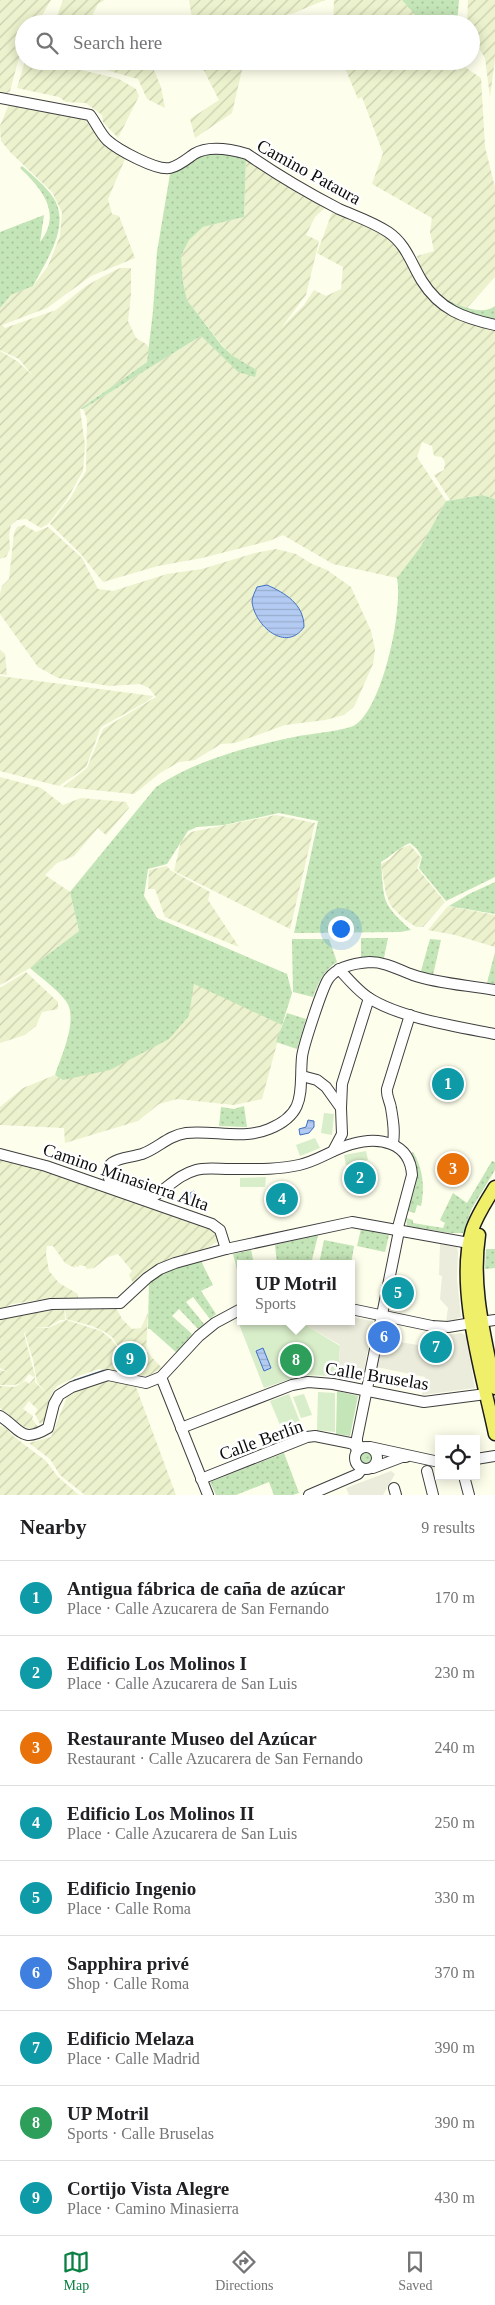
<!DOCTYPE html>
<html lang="en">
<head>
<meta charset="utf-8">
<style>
  body { margin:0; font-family:Georgia,serif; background:#f2f2f2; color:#202124 }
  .controls { position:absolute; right:15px; bottom:15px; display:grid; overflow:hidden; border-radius:0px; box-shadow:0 2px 12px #0003 }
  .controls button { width:45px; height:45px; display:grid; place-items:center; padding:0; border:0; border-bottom:1px solid #e0e0e0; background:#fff; color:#202124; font:25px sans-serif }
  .you { position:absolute; left:340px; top:928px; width:18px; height:18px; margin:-12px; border:4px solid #fff; border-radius:50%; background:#1a73e8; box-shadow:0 0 0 8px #1a73e833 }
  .badge { display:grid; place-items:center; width:32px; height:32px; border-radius:50%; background:#0b8043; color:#fff; font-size:16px; font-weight:700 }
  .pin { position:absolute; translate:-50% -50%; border:2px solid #fff; box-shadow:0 1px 5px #0006 }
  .popup { position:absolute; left:237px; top:1260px; width:118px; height:65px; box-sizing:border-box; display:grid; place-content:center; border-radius:0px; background:#fff; filter:drop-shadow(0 1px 4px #0005); font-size:16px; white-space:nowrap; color:#757577 }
  .popup b { font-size:19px; color:#202124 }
  .popup::after { content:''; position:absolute; left:50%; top:100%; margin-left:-10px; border:10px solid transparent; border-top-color:#fff }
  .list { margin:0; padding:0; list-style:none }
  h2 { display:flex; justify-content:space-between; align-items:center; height:65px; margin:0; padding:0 20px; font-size:21px }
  h2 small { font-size:16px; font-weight:400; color:#757577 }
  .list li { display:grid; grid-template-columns:32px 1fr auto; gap:15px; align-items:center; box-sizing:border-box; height:75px; padding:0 20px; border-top:1px solid #e0e0e0 }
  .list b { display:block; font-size:19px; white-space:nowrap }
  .list p { margin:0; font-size:16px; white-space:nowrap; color:#757577 }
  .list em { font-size:16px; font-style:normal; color:#757577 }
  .icon { flex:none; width:28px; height:28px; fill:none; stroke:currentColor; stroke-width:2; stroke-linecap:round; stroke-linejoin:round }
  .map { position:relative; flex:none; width:495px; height:1495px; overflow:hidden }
  .search { position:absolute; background:#fff; box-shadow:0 2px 12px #0003; left:15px; right:15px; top:15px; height:55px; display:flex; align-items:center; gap:12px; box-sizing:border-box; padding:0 18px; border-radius:28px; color:#757577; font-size:19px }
  .sheet { height:740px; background:#fff }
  nav { display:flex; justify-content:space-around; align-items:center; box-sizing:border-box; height:70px; border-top:1px solid #e0e0e0; background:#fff; font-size:14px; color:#757577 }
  nav a { display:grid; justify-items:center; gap:2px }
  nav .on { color:#0b8043 }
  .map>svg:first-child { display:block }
  .farmland { fill:url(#farmland-furrows) }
  .grass { fill:url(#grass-dots) }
  .park { fill:#c4e5b7 }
  .pitch { fill:#d8edc9 }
  .plaza { fill:#ececdc }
  .water { fill:url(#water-rules); stroke:#3f6fc4 }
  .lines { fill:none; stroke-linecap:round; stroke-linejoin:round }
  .stream { stroke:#3f6fc4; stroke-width:2.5 }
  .minor-casing { stroke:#3e3e3e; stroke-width:12 }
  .major-casing { stroke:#1c1c1c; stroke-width:15 }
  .minor { stroke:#fff; stroke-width:10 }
  .major { stroke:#f0ef69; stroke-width:12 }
  .labels { text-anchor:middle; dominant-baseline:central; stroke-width:5; stroke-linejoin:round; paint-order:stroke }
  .street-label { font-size:18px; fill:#0b0b0b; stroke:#fff }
</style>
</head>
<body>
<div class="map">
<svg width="495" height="1495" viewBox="0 0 495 1495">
  <defs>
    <pattern id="farmland-furrows" width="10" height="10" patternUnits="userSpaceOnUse" patternTransform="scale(1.25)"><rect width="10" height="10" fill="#ecf2cd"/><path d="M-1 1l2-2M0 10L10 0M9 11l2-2" fill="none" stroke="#c9ceaf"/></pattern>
    <pattern id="grass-dots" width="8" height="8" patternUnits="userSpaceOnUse" patternTransform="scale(1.25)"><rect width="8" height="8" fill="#c4e5b7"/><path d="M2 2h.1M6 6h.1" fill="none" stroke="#a7c39c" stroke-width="1.8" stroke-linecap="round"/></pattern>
    <pattern id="water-rules" width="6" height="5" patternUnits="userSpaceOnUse" patternTransform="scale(1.25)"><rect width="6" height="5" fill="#b3cbf2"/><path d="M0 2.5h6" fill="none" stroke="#99adce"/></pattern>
  </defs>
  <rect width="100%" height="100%" fill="#fdfeeb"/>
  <g class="farmland">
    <polygon points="0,0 51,0 37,24 24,24 24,49 18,61 10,91 4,95 0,94"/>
    <polygon points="63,0 105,0 98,4 88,24 54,24"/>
    <polygon points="189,0 325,0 294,13 276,17 262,24 193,24"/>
    <polygon points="334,0 402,0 423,24 333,24"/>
    <polygon points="468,0 495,0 495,59 490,97 485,58 471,36 471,24 467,24"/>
    <polygon points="25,61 60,61 73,68 119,79 136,89 139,96 118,138 103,122 102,115 86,103 66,102 59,97 17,88"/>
    <polygon points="74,61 150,61 161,87 165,108 147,99 138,79"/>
    <polygon points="199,61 244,61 232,113 195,138 190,119 219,100"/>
    <polygon points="342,61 456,61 481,78 485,147 495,187 495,277 466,309 434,293 425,281 417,256 434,251 430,232 432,218 372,184 383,153 362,97 358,99"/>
    <polygon points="9,104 82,115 91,123 98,139 125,159 108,199 112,214 119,216 135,258 91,276 47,308 2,325 5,328 56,310 86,286 102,277 120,268 131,268 131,295 128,321 136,338 146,344 149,348 147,362 80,409 85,445 83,471 66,501 49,523 41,528 26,519 17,520 11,525 9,535 10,549 6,557 0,559 0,351 17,361 33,376 19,359 0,350 0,308 11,295 33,286 48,266 60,236 62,212 52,192 11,153 1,141 0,126"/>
    <polygon points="246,158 327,206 315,217 306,235 319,241 306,295 281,328 304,305 314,290 326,296 341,289 343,267 317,253 333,210 395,241 423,290 495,328 495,499 482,495 450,500 434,475 444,470 445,462 442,457 434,456 432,446 422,442 417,457 446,501 421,546 397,578 333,564 283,535 269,541 202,558 158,566 103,582 80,553 50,524 71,497 86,471 87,419 83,409 201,336 238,372 255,376 257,370 233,356 222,345 187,300 183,282 181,256 189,240 203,227 244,217"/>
    <polygon points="24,525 36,532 48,527 82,558 98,589 113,591 167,574 202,569 255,553 276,549 296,554 312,564 327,570 351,587 371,631 375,649 373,664 354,707 344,715 325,720 285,725 235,743 221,744 195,760 179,762 160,773 134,794 63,787 87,768 103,729 156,697 149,688 140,684 110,686 58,678 38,667 0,614 0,594 2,586 9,579 14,533 17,527"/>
    <polygon points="0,650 5,654 7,675 0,674"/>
    <polygon points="0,676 153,696 146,702 101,727 86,767 59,786 0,771"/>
    <polygon points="0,777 41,788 63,805 81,798 126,802 129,808 106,835 98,828 74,856 57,863 45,875 70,892 79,931 30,968 0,985"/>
    <polygon points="276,815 315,823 290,929 174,871 181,841 191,832"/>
    <polygon points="410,845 421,858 417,868 445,902 423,927 416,927 403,918 391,906 386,894 381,864 390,859 399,849"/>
    <polygon points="167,866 170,870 210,892 208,900 239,947 165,917 155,889 148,889 149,870"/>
    <polygon points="448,906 495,915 495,947 455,935 428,930"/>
    <polygon points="26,972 58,1002 58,1009 42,1012 36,1026 25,1035 0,1043 0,988"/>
    <polygon points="194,983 282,1025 262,1099 234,1105 177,1099 159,1104 138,1121 65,1143 64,1128 0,1125 0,1107 23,1088 55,1075 63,1080 189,1016"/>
    <polygon points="0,1157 43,1168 216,1229 218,1241 209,1247 169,1259 156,1266 134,1285 129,1275 132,1271 118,1254 108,1257 94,1268 87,1269 85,1266 79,1265 79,1267 75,1266 75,1268 65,1263 53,1246 47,1246 46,1254 49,1271 59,1283 78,1294 78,1299 45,1299 12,1304 0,1309"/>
    <polygon points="65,1305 115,1306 122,1319 132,1329 141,1328 148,1313 146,1353 147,1352 162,1368 148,1376 127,1374 99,1369 75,1377 57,1386 52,1393 44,1421 40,1424 35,1414 38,1410 29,1401 23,1409 33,1416 32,1419 38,1427 31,1429 24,1427 0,1408 0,1386 14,1387 26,1381 29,1384 35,1377 35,1382 47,1394 37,1382 33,1360 25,1334 26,1330 24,1334 35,1376 34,1377 29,1374 22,1383 14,1385 0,1385 0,1370 8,1372 0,1368 0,1319 8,1315 11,1342 8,1315 64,1306 65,1320 60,1320 48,1327 32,1327 48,1328 66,1320 101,1331 111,1339 122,1353 121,1365 134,1366 139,1363 139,1355 142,1354 129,1354 121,1351 112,1337 105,1332 92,1326 66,1319"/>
    <polygon points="113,1380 136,1387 176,1495 85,1495 60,1475 50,1459 29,1443 51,1437 67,1397 86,1387"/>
    <polygon points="0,1426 5,1427 13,1436 46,1461 58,1477 79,1495 0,1495"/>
  </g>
  <g class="grass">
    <polygon points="402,0 459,0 457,24 423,24"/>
    <polygon points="205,153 229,154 246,158 244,217 203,227 189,240 181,256 183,282 187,300 222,346 233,356 257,370 255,377 238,372 201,336 83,409 80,409 147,362 153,311 157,252 170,174"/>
    <path d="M22 166C32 175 42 183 50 193 74 222 47 259 33 286L11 295 0 308V232L44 215 40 242C63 213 41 188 20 168Z"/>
    <path d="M434 293C449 301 479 318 495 306V321L459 311Z"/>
    <path d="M482 495 495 499V877L446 901 419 868 422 857 417 849 410 843C398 848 391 856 381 862 384 901 381 903 411 930L400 932 294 933 318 821 279 813 224 825 197 827 188 831 167 864 148 869 144 896 157 918 287 974 292 993 282 1025 194 984 189 1016 169 1039 110 1070 63 1080 55 1075C61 1056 80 1017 65 1000 56 988 41 978 30 968L79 931 70 892 156 787C197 759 251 746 299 736 310 734 348 730 355 725 383 707 403 610 397 578L421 546 446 501Z"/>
    <polygon points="495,882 495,914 449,906 469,894"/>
    <polygon points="361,938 388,938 384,958 361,957"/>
    <path d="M292 939H329L337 962C323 971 319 982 313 997L293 992Z"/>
    <polygon points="430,939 441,940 433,975 421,971"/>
    <polygon points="495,952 495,984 487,983"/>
    <polygon points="287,1013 306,1019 297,1049 276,1042"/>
    <polygon points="244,1106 247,1127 219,1126 221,1107 234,1109"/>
    <path d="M413 1152C423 1167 425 1189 421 1206L417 1205 415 1213 408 1211C413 1192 423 1173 411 1154Z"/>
    <polygon points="492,1161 495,1162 495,1170 472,1208 463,1233 450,1233 407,1226 406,1218 413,1220 413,1223 443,1228 445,1223 440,1220 453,1193 467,1203"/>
    <polygon points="361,1229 389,1235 385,1252 357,1246"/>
    <polygon points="318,1235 311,1264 277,1264 275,1245"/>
    <polygon points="324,1240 354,1246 351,1264 319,1264"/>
    <polygon points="486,1249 495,1249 495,1268 485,1269"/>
    <polygon points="251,1250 254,1264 241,1264 241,1276 239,1277 233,1254"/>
    <polygon points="201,1261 213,1285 201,1291 216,1314 210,1319 193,1297 186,1302 204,1324 198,1329 179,1309 172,1316 192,1334 177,1353 150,1329 148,1329 149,1282 171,1268"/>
    <circle cx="367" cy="1459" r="8"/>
    <polygon points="284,1453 299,1493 293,1495 274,1495 269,1482 236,1495 216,1495 210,1482"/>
  </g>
  <polygon class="park" points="337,1391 358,1396 350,1436 336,1434"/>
  <g class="pitch">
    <polygon points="324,1113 334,1114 332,1135 321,1133"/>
    <polygon points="315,1138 320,1148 300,1156 296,1145"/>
    <polygon points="366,1151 368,1160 346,1165 344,1155"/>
    <polygon points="266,1177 265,1187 240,1187 240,1178"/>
    <polygon points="241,1317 241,1321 298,1321 300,1326 304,1324 340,1346 338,1376 302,1375 264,1388 237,1319"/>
    <polygon points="318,1392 335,1393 335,1432 317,1430"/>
    <polygon points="289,1394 304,1432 286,1439 270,1401"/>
    <polygon points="304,1394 312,1415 301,1418 293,1397"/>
  </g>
  <g class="plaza">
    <polygon points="440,1244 457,1247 458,1252 457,1279 461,1317 448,1322 446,1322 448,1308 440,1299 442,1276 439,1275"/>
    <polygon points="351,1317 373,1321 362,1382 338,1376 340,1345 304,1324 300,1326 298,1321 351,1321"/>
    <polygon points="461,1333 466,1336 475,1388 422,1395 425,1377 376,1367 381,1339 424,1346 424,1348 431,1349 434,1362 450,1359 446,1335"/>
    <polygon points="391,1471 395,1474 383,1495 349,1495 346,1488"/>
  </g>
  <g class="water">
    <path d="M267 585C285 593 304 604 304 627 286 653 255 626 252 602 252 597 255 592 257 587Z"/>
    <polygon points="308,1120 314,1121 314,1127 309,1133 300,1135 299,1129 306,1127"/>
    <polygon points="194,1191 198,1196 194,1205 183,1204 180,1199 189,1198 190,1193"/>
    <polygon points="263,1348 271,1368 264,1371 256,1351"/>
  </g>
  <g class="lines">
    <polyline class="stream" points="74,1381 104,1371"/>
    <g class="minor-casing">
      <g id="minor">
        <path d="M0 98 90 115C96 123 100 133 107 140 118 150 157 171 170 168 179 166 187 159 194 154 209 145 230 149 247 154 276 174 308 193 339 209 355 216 373 222 388 232 406 244 411 263 422 281 440 310 464 318 495 325"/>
        <path d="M339 969C348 979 358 991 369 998 400 1018 459 1027 495 1034"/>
        <polyline points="302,1076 317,1080 326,1087 341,1108 342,1134 333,1151"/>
        <polyline points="341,1108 342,1084 369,998"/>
        <path d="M393 1143C395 1131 393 1120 391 1108 390 1101 386 1096 387 1089L410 1015"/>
        <polyline points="0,1154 46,1166 212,1224 220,1230 226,1249"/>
        <path d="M397 1231 412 1175C410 1142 379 1136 352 1144 333 1149 318 1161 299 1165 276 1170 253 1169 230 1169 219 1169 206 1167 196 1170 178 1175 169 1187 154 1196L110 1181C100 1157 126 1159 142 1154 159 1148 167 1136 186 1133 213 1130 243 1140 269 1129 308 1113 299 1090 302 1057 303 1047 323 985 329 978 338 966 356 963 370 962 386 962 399 970 413 975 439 984 468 985 495 990"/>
        <polyline points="351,1309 432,1326 448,1327 472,1323"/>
        <polyline points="0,1314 51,1304 120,1303 147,1278 160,1269 175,1263 226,1249 352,1222 469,1243"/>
        <polyline points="481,1322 495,1320"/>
        <polyline points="161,1377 208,1495"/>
        <path d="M0 1416C21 1429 21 1444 48 1428L54 1404 59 1395 72 1387 108 1375 146 1383 161 1377 199 1336 215 1323 241 1309"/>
        <polyline points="181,1428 292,1385 308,1382 333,1384 424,1402 486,1394"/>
        <circle cx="366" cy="1458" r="11"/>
        <polyline points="370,1447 439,1462"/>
        <polyline points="361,1448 357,1443 357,1438 399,1231"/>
        <polyline points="476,1459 495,1456"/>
        <polyline points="373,1468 402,1457 406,1457"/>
        <polyline points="427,1471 433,1495"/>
        <polyline points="464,1476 469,1495"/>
        <polyline points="201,1479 307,1437 315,1436 350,1443 355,1445 357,1451"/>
        <polyline points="394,1488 396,1495"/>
        <polyline points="309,1495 358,1474 362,1469"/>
      </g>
    </g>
    <g class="major-casing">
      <g id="major">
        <path d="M495 1187C487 1200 477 1215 472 1230 455 1287 483 1376 495 1434"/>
        <path d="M479 1235C471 1287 485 1337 495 1388"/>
      </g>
    </g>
    <use href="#minor" class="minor"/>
    <use href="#major" class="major"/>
  </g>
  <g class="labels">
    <g class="street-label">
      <text transform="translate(309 172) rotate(29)">Camino Pataura</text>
      <text transform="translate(126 1177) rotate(19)">Camino Minasierra Alta</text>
      <text transform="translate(377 1376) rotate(9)">Calle Bruselas</text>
      <text transform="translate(261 1440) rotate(-20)">Calle Berlín</text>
    </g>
  </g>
</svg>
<div class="controls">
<button><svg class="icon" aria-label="locate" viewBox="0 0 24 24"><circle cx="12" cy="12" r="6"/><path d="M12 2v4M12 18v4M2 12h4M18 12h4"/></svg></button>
</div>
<div class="you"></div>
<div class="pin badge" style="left:448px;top:1084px;background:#0f9aa8">1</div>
<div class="pin badge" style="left:360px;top:1178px;background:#0f9aa8">2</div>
<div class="pin badge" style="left:453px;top:1169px;background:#e8710a">3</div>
<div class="pin badge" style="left:282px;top:1199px;background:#0f9aa8">4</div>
<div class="pin badge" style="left:398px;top:1293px;background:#0f9aa8">5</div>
<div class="pin badge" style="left:384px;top:1337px;background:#3f7fe0">6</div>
<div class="pin badge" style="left:436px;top:1347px;background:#0f9aa8">7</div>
<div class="pin badge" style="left:296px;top:1360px;background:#2e9e5b">8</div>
<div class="popup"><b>UP Motril</b>Sports</div>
<div class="pin badge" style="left:130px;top:1359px;background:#0f9aa8">9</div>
<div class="search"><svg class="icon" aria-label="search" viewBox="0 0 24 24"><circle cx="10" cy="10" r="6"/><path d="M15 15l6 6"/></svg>Search here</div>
</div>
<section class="sheet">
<h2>Nearby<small>9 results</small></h2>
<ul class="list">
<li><span class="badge" style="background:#0f9aa8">1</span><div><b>Antigua fábrica de caña de azúcar</b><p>Place · Calle Azucarera de San Fernando</p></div><em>170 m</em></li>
<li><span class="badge" style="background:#0f9aa8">2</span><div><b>Edificio Los Molinos I</b><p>Place · Calle Azucarera de San Luis</p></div><em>230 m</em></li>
<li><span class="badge" style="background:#e8710a">3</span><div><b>Restaurante Museo del Azúcar</b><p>Restaurant · Calle Azucarera de San Fernando</p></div><em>240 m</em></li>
<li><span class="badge" style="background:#0f9aa8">4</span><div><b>Edificio Los Molinos II</b><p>Place · Calle Azucarera de San Luis</p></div><em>250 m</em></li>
<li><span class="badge" style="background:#0f9aa8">5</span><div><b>Edificio Ingenio</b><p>Place · Calle Roma</p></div><em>330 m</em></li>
<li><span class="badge" style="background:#3f7fe0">6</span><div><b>Sapphira privé</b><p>Shop · Calle Roma</p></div><em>370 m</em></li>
<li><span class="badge" style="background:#0f9aa8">7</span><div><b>Edificio Melaza</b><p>Place · Calle Madrid</p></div><em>390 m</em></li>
<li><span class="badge" style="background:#2e9e5b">8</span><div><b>UP Motril</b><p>Sports · Calle Bruselas</p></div><em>390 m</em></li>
<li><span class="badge" style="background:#0f9aa8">9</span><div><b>Cortijo Vista Alegre</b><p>Place · Camino Minasierra</p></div><em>430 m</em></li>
</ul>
</section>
<nav>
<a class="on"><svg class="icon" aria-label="map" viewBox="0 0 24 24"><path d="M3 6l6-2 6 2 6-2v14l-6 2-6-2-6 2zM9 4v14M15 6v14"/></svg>Map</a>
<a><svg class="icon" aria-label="directions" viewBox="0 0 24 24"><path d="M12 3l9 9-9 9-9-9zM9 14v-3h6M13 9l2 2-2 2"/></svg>Directions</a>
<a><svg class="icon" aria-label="saved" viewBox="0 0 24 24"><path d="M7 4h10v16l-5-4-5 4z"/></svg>Saved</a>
</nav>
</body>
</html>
